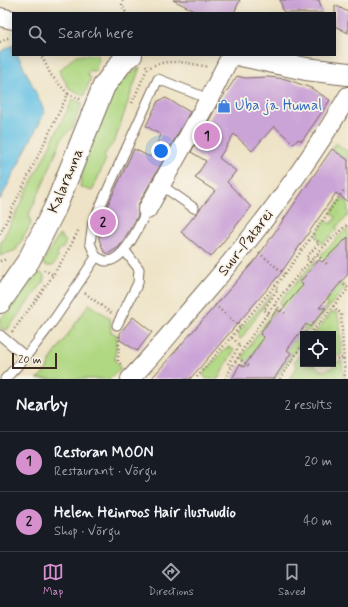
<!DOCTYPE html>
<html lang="en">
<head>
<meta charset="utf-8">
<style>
  body { margin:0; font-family:Mynerve,sans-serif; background:#242831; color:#f1f3f6 }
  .controls { position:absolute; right:12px; bottom:12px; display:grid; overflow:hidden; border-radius:0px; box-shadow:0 2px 10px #0003 }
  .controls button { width:36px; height:36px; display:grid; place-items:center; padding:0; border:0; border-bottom:1px solid #363941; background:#171b24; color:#f1f3f6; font:20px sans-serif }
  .scale { position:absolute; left:12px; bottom:10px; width:45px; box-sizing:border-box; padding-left:4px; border:2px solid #3b2a1e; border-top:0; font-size:11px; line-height:14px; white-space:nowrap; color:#3b2a1e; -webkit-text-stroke:3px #f7f3e8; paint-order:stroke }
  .you { position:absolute; left:161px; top:151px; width:14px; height:14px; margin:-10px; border:3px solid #fff; border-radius:50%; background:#1a73e8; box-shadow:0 0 0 6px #1a73e833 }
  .badge { display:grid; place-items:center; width:26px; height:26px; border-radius:50%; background:#d690ce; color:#111; font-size:13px; font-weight:700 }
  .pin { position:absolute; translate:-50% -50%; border:2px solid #fff; box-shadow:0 1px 4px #0006 }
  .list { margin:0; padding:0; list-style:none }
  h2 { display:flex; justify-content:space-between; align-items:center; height:52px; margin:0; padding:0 16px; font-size:17px }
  h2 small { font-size:13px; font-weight:400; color:#9ea1a6 }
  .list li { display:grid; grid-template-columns:26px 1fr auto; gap:12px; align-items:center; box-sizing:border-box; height:60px; padding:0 16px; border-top:1px solid #363941 }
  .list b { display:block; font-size:15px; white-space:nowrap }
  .list p { margin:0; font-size:13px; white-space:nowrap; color:#9ea1a6 }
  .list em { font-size:13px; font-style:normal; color:#9ea1a6 }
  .icon { flex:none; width:22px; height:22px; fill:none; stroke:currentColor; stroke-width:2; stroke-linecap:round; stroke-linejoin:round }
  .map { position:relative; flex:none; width:348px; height:379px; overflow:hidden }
  .search { position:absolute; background:#171b24; box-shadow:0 2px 10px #0003; left:12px; right:12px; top:12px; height:44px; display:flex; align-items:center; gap:10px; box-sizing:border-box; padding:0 14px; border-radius:0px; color:#9ea1a6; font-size:15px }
  .sheet { height:172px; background:#171b24 }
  nav { display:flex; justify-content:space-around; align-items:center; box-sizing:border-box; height:56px; border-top:1px solid #363941; background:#171b24; font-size:11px; color:#9ea1a6 }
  nav a { display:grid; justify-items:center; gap:2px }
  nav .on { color:#d690ce }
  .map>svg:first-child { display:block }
  .green { fill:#b0d883; stroke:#768150 }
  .water { fill:#68c2e5; stroke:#527682 }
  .building { fill:#cba4d7 }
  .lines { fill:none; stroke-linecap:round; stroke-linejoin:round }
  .service-casing { stroke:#7a6b59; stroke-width:11 }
  .minor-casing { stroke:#7a6b59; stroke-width:20 }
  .tertiary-casing { stroke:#7a6b59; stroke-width:24 }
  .path { stroke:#7a6b59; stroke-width:2.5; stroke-dasharray:1 3; stroke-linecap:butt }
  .service { stroke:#fff; stroke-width:9 }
  .minor { stroke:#fff; stroke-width:18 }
  .tertiary { stroke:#fff; stroke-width:22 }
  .labels { text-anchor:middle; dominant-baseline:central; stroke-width:3.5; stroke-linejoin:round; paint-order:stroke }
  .shop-label { font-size:15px; fill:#366cbe; stroke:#f7f3e8; text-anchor:start }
  .street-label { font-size:15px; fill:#3b2a1e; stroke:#f7f3e8 }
</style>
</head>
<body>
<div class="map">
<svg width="348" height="379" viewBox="0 0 348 379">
  <rect width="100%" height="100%" fill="#f7f3e8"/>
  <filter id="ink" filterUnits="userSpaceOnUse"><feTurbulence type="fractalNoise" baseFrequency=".025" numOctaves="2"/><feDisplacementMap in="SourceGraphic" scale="8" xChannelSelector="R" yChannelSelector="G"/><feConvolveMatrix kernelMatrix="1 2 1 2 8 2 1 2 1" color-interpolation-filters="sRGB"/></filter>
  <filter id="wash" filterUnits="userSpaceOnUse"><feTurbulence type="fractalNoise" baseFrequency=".012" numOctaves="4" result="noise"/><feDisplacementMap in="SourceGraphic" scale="16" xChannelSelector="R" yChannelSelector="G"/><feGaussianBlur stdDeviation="0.9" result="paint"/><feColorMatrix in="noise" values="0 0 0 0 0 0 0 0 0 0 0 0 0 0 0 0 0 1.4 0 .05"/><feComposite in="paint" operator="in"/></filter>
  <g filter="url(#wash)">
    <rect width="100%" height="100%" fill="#eee3c6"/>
    <g class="green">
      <polygon points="76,55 97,55 99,59 95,72 90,70 87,75 91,78 84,96 69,88 59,71"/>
      <path d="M140 67 115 140C111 147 106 150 104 157L106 159 92 191 80 187 85 156 111 91Z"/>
      <polygon points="73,99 82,103 73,127 62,138 44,182 29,214 31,224 16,250 0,256 0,245"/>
      <polygon points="336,143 348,152 348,160 332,149"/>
      <polygon points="341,199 348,202 348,216 336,227 338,229 322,244 316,235 325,221 332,224 336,217 331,213"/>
      <polygon points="348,228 348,237 328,256 331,260 328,263 321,256 321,254"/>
      <polygon points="59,235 66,241 63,248 60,249 57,254 58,257 53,266 47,266 42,264"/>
      <polygon points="316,260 319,260 300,282 303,285 287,310 280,306 280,301"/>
      <polygon points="38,272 44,275 44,281 7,330 0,328 0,320"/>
      <polygon points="341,283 346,287 308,332 302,327 305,323 310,326 328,305 325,301"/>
      <polygon points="273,293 241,339 239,338 238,333"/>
      <polygon points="89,304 110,318 111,332 117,335 115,360 121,369 109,379 37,379 47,369 51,359"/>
      <polygon points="277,309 260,334 264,337 249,360 250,365 244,360 243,356 274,310"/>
      <polygon points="332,312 337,313 340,324 342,355 335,356 333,352 333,334 314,334"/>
      <polygon points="301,330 306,334 303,334 303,339 276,379 267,379 275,377 291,353 287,350"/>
      <polygon points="229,347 234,350 218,379 206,379 203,374 225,349"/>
      <path d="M303 350V364H314L320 370C327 372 333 368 336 362L342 361 344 379H289L297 367 294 362Z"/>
    </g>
    <polygon class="water" points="13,45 13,55 18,55 45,112 0,200 0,52"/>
    <g id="blocks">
      <g class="building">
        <polygon points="173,0 240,0 234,13 199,13"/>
        <polygon points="280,0 319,0 323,13 284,13"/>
        <polygon points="335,5 348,12 348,33 335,26"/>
        <polygon points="237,76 245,78 268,77 286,79 311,88 330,100 302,141 298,139 294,144 274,126 252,151 234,134 219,158 236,171 227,182 251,207 211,257 181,232 215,191 195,178 206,161 191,152 218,104"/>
        <polygon points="166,98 190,112 138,205 138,215 134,223 119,247 108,254 104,252 99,239 99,224 134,149 150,157 161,135 146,126 158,101"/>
        <polygon points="332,149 348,160 348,202 336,193 281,273 190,379 151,379 257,258"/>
        <polygon points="348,237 348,274 319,308 326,308 310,327 306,324 287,350 291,353 274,379 232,379 240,364 244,367 264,337 260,334 277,309 280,312 303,285 300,282 319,260 322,262"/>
        <polygon points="133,317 152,332 137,351 120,340 120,333"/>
      </g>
    </g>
  </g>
  <g filter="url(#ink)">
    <use href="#blocks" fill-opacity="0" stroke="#7a6b59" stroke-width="1"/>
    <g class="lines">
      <g class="service-casing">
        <g id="service">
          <polyline points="161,185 194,208"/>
          <path d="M147 210C140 224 124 263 105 261 102 260 99 258 96 257L90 243 93 222 158 79 209 99"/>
          <polyline points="117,325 138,283 139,269 125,251"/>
          <polyline points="0,335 26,357"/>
          <path d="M5 379C41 343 68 299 96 257"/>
        </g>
      </g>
      <g class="minor-casing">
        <g id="minor">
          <polyline points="0,17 13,20"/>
          <polyline points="147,210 209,99 231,55"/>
          <path d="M130 379C153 355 174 329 196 303 252 239 305 170 348 96"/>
        </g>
      </g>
      <g class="tertiary-casing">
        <g id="tertiary">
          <polyline points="241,55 306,69 348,74"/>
          <polyline points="0,302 29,260 55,208 104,86 125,58 131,55"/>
        </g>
      </g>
      <g class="path">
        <polyline points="123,0 122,5 126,13"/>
        <polyline points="0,42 10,37"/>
        <path d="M147 69C165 57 188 63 209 67"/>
        <polyline points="68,94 80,99"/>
        <polyline points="132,103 147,69 146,65"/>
        <polyline points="0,234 68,94 51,75 41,55"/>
        <polyline points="259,253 285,274"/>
        <polyline points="317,255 327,264"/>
        <polyline points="0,261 7,259"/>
        <polyline points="311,262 306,258 319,243 312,237"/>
        <polyline points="44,270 54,275"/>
        <polyline points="341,282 348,288"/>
        <polyline points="85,293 111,313"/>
        <polyline points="215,305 240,327"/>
        <polyline points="275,305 285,313"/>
        <polyline points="333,306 341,314 345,379"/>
        <polyline points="269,313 264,310 278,289 275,287"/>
        <polyline points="302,329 308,334"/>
        <path d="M12 332C37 299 61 267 79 229"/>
        <polyline points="310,334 348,289"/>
        <polyline points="119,336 118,361 122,366"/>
        <polyline points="232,338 240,345 228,364 232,367"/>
        <polyline points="238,358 249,366"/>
        <polyline points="333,359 344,358"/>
        <polyline points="197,377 285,274 344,190"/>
        <path d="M225 379C257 323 299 267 348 224"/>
        <polyline points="280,379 303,344"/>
      </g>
      <use href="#service" class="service"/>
      <use href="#minor" class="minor"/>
      <use href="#tertiary" class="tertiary"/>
    </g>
  </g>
  <defs>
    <g id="shop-bare" transform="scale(1.08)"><path d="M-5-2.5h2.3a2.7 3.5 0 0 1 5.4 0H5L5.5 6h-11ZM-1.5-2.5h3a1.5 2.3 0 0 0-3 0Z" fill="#3f7fe0" stroke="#f7f3e8" stroke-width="2.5" paint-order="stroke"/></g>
  </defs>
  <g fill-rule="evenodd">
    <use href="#shop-bare" x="224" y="106"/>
  </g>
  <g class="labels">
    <g class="shop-label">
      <text x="235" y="106">Uba ja Humal</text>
    </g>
    <g class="street-label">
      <text transform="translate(66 181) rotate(-67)">Kalaranna</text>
      <text transform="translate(246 243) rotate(-52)">Suur-Patarei</text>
    </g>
  </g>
</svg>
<div class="controls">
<button><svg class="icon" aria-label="locate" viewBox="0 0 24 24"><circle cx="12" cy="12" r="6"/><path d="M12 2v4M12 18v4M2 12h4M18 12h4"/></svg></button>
</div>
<div class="scale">20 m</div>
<div class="you"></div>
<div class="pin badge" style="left:207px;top:136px">1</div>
<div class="pin badge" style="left:103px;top:222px">2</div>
<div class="search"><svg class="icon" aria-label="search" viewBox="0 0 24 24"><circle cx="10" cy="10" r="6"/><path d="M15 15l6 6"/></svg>Search here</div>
</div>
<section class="sheet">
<h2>Nearby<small>2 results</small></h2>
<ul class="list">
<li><span class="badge">1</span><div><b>Restoran MOON</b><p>Restaurant · Võrgu</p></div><em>20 m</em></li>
<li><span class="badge">2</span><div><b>Helen Heinroos Hair ilustuudio</b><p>Shop · Võrgu</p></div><em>40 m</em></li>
</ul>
</section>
<nav>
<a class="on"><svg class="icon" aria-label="map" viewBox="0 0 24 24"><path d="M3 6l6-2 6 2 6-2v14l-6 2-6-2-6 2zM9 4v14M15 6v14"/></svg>Map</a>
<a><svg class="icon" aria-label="directions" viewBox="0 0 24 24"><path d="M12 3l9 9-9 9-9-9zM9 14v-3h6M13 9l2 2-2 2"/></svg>Directions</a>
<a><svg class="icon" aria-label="saved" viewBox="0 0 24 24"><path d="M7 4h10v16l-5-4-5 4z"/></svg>Saved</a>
</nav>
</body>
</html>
